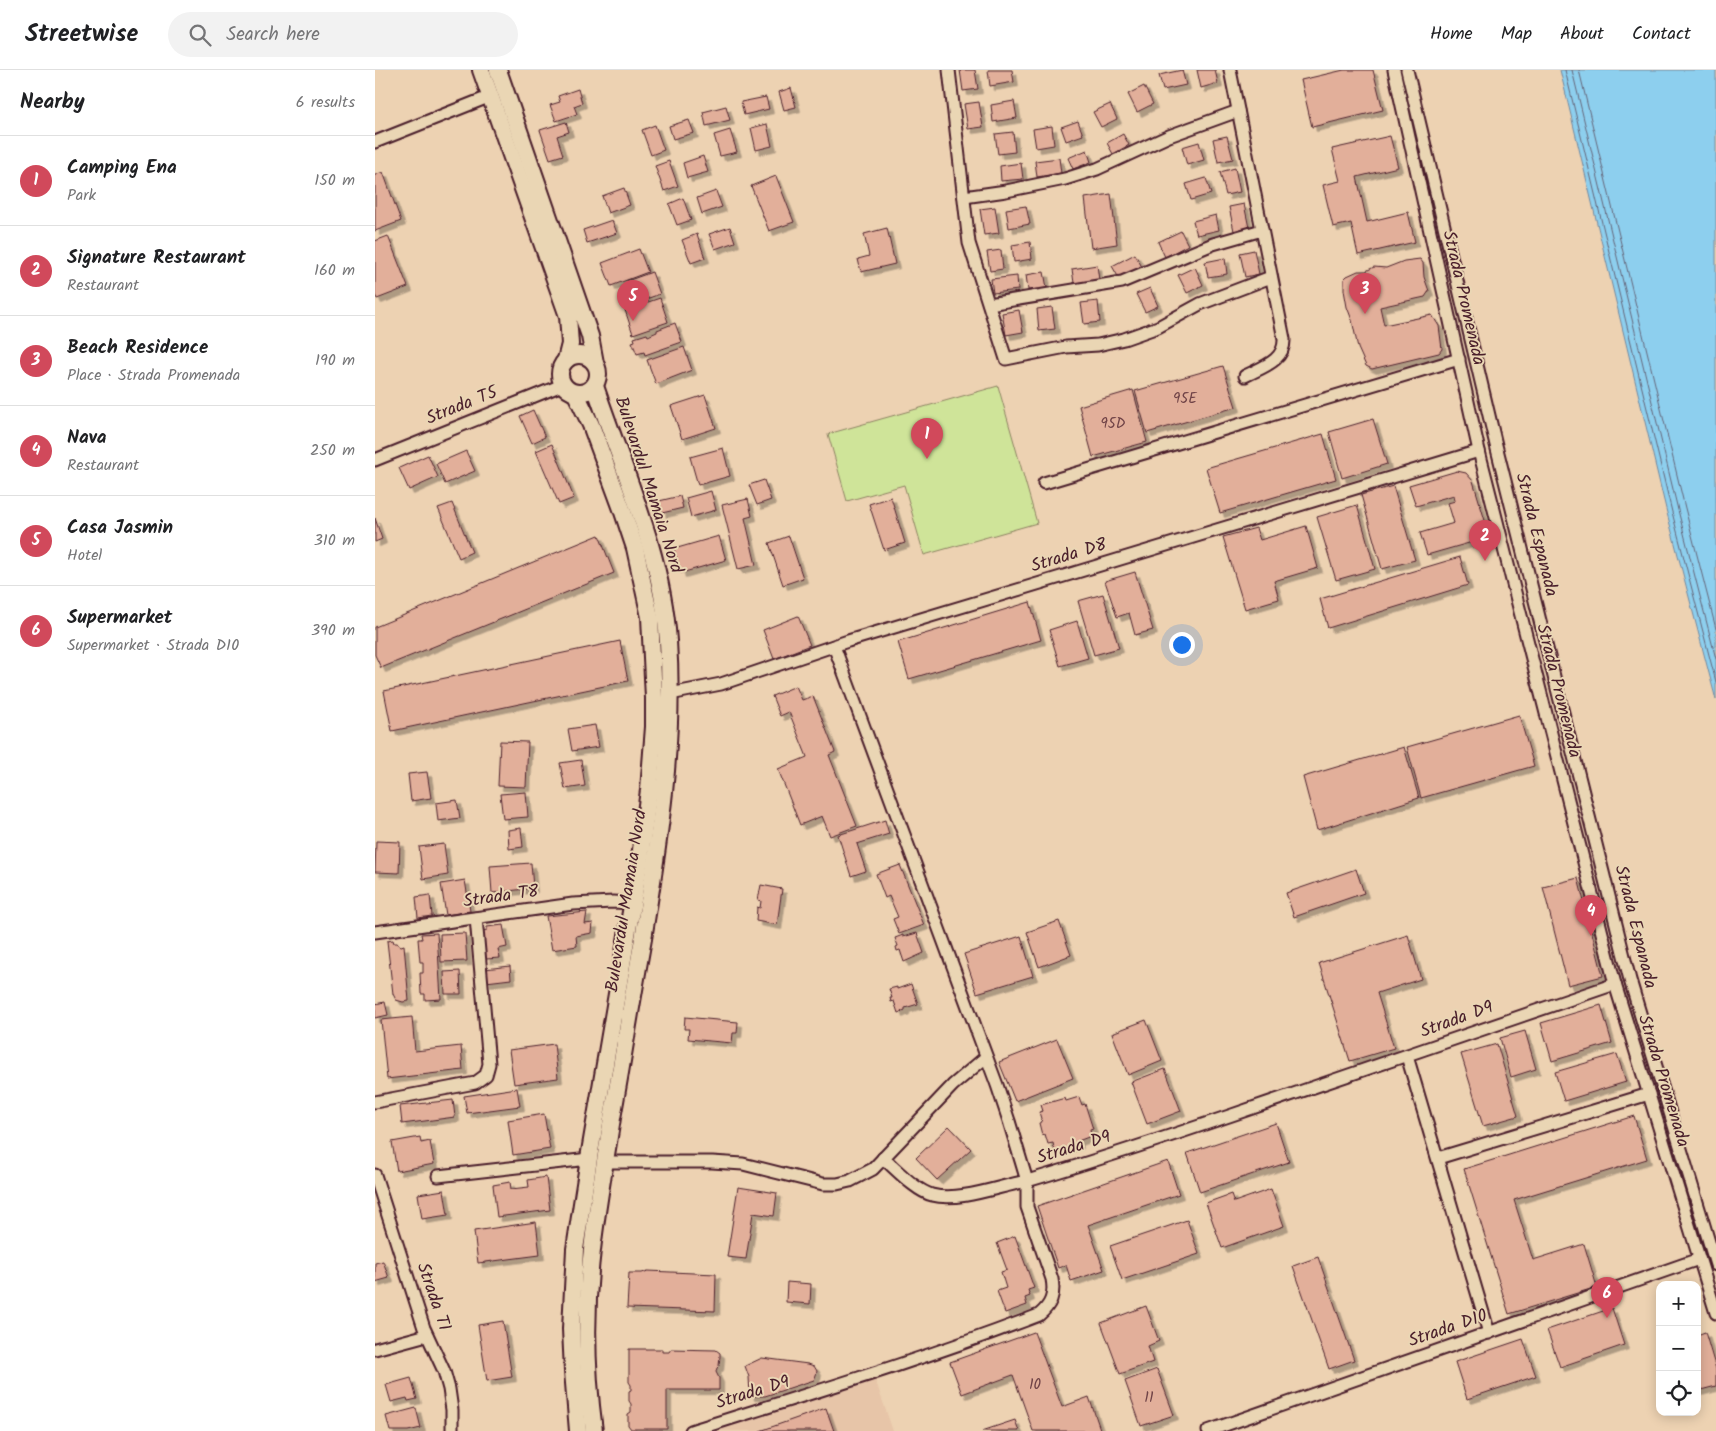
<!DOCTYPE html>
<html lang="en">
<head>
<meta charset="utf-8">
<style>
  body { margin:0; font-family:Kalam,sans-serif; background:#f2f2f2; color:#202124 }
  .controls { position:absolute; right:15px; bottom:15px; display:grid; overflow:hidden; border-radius:10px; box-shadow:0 2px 12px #0003 }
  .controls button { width:45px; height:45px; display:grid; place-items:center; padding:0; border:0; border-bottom:1px solid #e0e0e0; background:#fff; color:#202124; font:25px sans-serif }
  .you { position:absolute; left:806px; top:574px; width:18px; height:18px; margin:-12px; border:4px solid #fff; border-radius:50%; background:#1a73e8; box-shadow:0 0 0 8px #1a73e833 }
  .badge { display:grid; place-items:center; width:32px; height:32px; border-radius:50%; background:#d1495b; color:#fff; font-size:16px; font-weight:700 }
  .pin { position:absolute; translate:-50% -41px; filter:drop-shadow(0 1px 2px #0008) }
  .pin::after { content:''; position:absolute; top:26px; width:18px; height:15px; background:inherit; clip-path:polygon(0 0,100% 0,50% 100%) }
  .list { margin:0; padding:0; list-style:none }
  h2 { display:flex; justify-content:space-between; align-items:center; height:65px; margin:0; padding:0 20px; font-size:21px }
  h2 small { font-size:16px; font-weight:400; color:#757577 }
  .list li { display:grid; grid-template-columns:32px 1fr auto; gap:15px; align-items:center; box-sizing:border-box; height:90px; padding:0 20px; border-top:1px solid #e0e0e0 }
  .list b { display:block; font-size:19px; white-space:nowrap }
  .list p { margin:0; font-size:16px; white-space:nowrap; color:#757577 }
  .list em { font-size:16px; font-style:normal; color:#757577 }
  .icon { flex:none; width:28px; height:28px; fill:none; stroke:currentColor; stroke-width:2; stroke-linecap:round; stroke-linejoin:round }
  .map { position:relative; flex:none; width:1341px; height:1361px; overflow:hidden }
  header { display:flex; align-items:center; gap:30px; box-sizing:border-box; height:70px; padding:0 25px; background:#fff; border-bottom:1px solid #e0e0e0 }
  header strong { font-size:24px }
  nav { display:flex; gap:28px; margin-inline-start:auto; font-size:18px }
  .search { width:350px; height:45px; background:#f2f2f2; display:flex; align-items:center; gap:12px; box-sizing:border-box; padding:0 18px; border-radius:28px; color:#757577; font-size:19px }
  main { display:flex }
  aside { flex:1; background:#fff }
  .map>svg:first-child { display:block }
  .built { fill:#e7c5a8 }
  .green { fill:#cfe499; stroke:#8c8262 }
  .water { fill:#8dcfee; stroke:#7289a0 }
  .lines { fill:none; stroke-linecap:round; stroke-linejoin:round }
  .shore { stroke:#656579; stroke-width:1 }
  .building { fill:#e2af9a; stroke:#4a1f2b; filter:url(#shadow) }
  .street-casing { stroke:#4a1f2b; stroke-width:15 }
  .secondary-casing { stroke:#4a1f2b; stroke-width:20 }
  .street { stroke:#ead6b4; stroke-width:11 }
  .secondary { stroke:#ead6b4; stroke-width:16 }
  .labels { text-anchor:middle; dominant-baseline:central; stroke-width:4; stroke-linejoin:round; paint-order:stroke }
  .number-label { font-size:15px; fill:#704347 }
  .street-label { font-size:18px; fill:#4a1f2b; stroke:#ead6b4 }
</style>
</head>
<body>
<header>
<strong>Streetwise</strong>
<div class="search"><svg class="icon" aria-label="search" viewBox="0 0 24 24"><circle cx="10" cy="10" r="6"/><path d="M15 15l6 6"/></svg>Search here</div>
<nav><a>Home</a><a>Map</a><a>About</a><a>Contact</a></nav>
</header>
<main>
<aside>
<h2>Nearby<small>6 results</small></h2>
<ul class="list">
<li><span class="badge">1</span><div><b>Camping Ena</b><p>Park</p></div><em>150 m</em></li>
<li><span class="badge">2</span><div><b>Signature Restaurant</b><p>Restaurant</p></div><em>160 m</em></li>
<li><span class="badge">3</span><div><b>Beach Residence</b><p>Place · Strada Promenada</p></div><em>190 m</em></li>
<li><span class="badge">4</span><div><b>Nava</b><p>Restaurant</p></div><em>250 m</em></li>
<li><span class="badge">5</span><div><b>Casa Jasmin</b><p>Hotel</p></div><em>310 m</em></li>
<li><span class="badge">6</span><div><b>Supermarket</b><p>Supermarket · Strada D10</p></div><em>390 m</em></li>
</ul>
</aside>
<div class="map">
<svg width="1341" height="1361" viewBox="0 0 1341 1361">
  <defs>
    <filter id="shadow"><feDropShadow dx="4.5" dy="4.5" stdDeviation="0" flood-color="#0004"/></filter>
  </defs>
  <rect width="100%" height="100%" fill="#edd2b2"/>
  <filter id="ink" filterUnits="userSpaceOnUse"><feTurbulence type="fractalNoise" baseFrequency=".02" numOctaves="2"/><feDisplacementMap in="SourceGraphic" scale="10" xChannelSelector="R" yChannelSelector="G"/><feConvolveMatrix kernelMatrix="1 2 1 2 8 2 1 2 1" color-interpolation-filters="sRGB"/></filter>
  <g filter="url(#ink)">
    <polygon class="built" points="499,1306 518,1361 334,1361"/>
    <polygon class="green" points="623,316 662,453 549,485 529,415 472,431 453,364"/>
    <polygon class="water" points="1185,0 1341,0 1341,630 1292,443"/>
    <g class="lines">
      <g class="shore">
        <polyline points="1190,0 1297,442 1341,612"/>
        <polyline points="1197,0 1303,440 1341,589"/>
        <polyline points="1204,0 1310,438 1341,559"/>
      </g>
    </g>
    <g class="building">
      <polygon points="585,0 600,0 603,19 588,21"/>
      <polygon points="613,0 637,0 639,12 615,16"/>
      <polygon points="807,0 811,15 788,20 784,5"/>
      <polygon points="822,0 840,0 843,13 826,18"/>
      <polygon points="969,0 998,0 1008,40 937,57 926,10"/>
      <polygon points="769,16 778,34 762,42 753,24"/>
      <polygon points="416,18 421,37 409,40 404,22"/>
      <polygon points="203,19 207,33 199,36 202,44 181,51 175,35 185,32 183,26"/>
      <polygon points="391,27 394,39 369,45 366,32"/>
      <polygon points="639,31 642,48 618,52 616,35"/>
      <polygon points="604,32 608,57 593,59 589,34"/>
      <polygon points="735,34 742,49 726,57 718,42"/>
      <polygon points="351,36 355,50 331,56 328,42"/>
      <polygon points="314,50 319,63 298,69 294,56"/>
      <polygon points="703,51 708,65 691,71 686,57"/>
      <polygon points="191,52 194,62 182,66 188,85 175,89 165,60"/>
      <polygon points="392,54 397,76 381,80 376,58"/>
      <polygon points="280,55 289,80 276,85 267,60"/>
      <polygon points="677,56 679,75 661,78 658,59"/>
      <polygon points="355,60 362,82 345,86 339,65"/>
      <polygon points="638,62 640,82 623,84 620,64"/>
      <polygon points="748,64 754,75 738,84 732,73"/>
      <polygon points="852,66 858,89 843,92 838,69"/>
      <polygon points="1015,66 1023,97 982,107 992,152 1033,142 1040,172 983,185 976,153 958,157 948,115 965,111 957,79"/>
      <polygon points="824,72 829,90 812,95 807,77"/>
      <polygon points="712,80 716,92 698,99 693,88"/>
      <polygon points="328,86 333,102 312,108 308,93"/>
      <polygon points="684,88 686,103 662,107 660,91"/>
      <polygon points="294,91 303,116 289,121 280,96"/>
      <polygon points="646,93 648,109 626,111 625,96"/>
      <polygon points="860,98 865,122 851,125 845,102"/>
      <polygon points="8,102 26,151 0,161 0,105"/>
      <polygon points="401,106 419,152 394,161 376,116"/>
      <polygon points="831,108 836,124 816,130 811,114"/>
      <polygon points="249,118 255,135 233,143 227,126"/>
      <polygon points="341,121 347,137 327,144 322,128"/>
      <polygon points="736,124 742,174 716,178 710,128"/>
      <polygon points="308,128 316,150 302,155 294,134"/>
      <polygon points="869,134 874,158 859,161 854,137"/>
      <polygon points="651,136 655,154 634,158 631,139"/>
      <polygon points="620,137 624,163 609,165 605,139"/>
      <polygon points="841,145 844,160 822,165 818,151"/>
      <polygon points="237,150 242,163 212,173 208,160"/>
      <polygon points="355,157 360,172 340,179 334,164"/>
      <polygon points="512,158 520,194 486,202 483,189 494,186 489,164"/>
      <polygon points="806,161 813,175 790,187 783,172"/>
      <polygon points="322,164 330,188 316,193 307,170"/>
      <polygon points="13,166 33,217 2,229 0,225 0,171"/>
      <polygon points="655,172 657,189 639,192 637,175"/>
      <polygon points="264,179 273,202 236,216 227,193"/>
      <polygon points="626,180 628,199 615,201 612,182"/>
      <polygon points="879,180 884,204 870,207 865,183"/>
      <polygon points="760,184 768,199 745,210 737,196"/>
      <polygon points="850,188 852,204 833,207 830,192"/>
      <polygon points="1045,189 1048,193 1049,207 1054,221 1050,227 1005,237 1009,255 1057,245 1064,256 1067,279 1064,283 997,299 991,296 983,278 977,250 972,237 969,220 969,209 972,206 983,201 991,201 999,197 1011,198 1029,191"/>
      <polygon points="722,195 724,210 699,213 697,199"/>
      <polygon points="820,197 828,215 812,223 803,205"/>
      <polygon points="277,202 285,224 260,233 252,211"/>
      <polygon points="669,202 672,218 653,220 651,205"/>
      <polygon points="642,206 643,220 618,223 616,209"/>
      <polygon points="775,218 783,236 770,242 761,224"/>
      <polygon points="285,228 293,252 258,264 250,240"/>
      <polygon points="723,231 725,252 709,254 706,233"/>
      <polygon points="677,237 680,259 664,261 662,239"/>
      <polygon points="644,240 648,262 631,265 627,243"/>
      <polygon points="300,253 307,272 270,285 269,282 262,284 257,272 260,271 259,268 272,264 273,266 282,262 282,260"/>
      <polygon points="309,277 317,300 281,314 272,290"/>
      <polygon points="848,296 861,337 772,363 760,321"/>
      <polygon points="758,320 772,372 718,387 704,336"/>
      <polygon points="330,325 341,358 307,369 296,336"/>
      <polygon points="158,340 170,367 157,373 145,346"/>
      <polygon points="998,349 1012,394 967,408 954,362"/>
      <polygon points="948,364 961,409 845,443 831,398"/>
      <polygon points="177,374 199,428 184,434 161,381"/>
      <polygon points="348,378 355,406 323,415 315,387"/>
      <polygon points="91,381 100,401 70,414 61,394"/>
      <polygon points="53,385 63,407 34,420 24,398"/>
      <polygon points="1082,401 1091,403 1098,411 1115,467 1052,485 1045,463 1079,453 1073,433 1080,431 1079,425 1041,436 1034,415"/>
      <polygon points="389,410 396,430 382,435 374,415"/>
      <polygon points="1018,416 1040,490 1007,499 986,425"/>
      <polygon points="336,421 341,440 316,447 311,428"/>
      <polygon points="305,426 308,438 287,443 284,431"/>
      <polygon points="516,427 530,473 509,480 494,434"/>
      <polygon points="373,429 377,446 370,448 381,495 363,499 347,435"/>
      <polygon points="77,433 97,482 84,488 63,438"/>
      <polygon points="982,435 1000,499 961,510 942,447"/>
      <polygon points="0,448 7,469 0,472"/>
      <polygon points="931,456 943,498 899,511 904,529 870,539 848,467 881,458 885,470"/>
      <polygon points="224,465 239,503 6,598 0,585 0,557"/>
      <polygon points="344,466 351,490 306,503 299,479"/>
      <polygon points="414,466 428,508 408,515 394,473"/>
      <polygon points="1085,487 1093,515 953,558 945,529"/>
      <polygon points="760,502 778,560 760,565 754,543 742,547 730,511"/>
      <polygon points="728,524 744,578 719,585 703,531"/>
      <polygon points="655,532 666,570 534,609 523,572"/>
      <polygon points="423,546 435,575 399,589 388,560"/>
      <polygon points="702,551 713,588 685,596 674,560"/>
      <polygon points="245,571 253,611 17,661 9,621"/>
      <polygon points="421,616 427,630 438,626 460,682 454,685 482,756 455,766 447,746 425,755 403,699 432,687 414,642 405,646 397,626"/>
      <polygon points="1144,645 1159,696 1046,728 1032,677"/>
      <polygon points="220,655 224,677 197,681 193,659"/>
      <polygon points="125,671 153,672 151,717 123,716"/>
      <polygon points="1029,677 1044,728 942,760 928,707"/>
      <polygon points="206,690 210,716 190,719 185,693"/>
      <polygon points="52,702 56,728 36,731 33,704"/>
      <polygon points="151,722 153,747 128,749 125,724"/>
      <polygon points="82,730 85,748 63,751 61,733"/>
      <polygon points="510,750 514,764 482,774 491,801 476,806 463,765"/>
      <polygon points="146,758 148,777 134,779 133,760"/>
      <polygon points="1,771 25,772 24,803 0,802"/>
      <polygon points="69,774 73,805 48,809 44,777"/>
      <polygon points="156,793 158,818 117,823 115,796"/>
      <polygon points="525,795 549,855 524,864 518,849 523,847 514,826 510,828 501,804"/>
      <polygon points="981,799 989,823 919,847 911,823"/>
      <polygon points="1203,808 1228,906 1193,915 1168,817"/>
      <polygon points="90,810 95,841 71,845 66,814"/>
      <polygon points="386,815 407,819 402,855 381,851 382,837 385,838 386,831 383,830"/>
      <polygon points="55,825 57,846 43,848 41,827"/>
      <polygon points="212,842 210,854 218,853 217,863 201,866 202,876 177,880 171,846"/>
      <polygon points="684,851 696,885 664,897 652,862"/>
      <polygon points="128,855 132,877 123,879 125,888 111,889 107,861 112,860 112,857"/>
      <polygon points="62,863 66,929 50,930 50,924 46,924 45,903 48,903 48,892 45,892 43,869 47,869 46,864"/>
      <polygon points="90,863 92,891 66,892 65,864"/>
      <polygon points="542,863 549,883 529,892 525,880 522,881 521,877 523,876 520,868 528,865 528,867"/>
      <polygon points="1033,865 1046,909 1002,923 1019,978 975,991 944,893"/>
      <polygon points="646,866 658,906 602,923 589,884"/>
      <polygon points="18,870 19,873 22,873 26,876 29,875 34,931 28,932 21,930 18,924 12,871"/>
      <polygon points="135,896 136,909 111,912 110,899"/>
      <polygon points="85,901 86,924 70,924 69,902"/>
      <polygon points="536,914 543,934 530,938 530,940 523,943 519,931 516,932 515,928 517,928 514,919 522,917 522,919"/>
      <polygon points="10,932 13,945 0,948 0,934"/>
      <polygon points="1226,935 1237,973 1177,991 1166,953"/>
      <polygon points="37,947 40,981 86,976 88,1000 12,1009 6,950"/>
      <polygon points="310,947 363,952 362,963 358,963 357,973 313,969 314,959 309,959"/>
      <polygon points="771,950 787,991 753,1005 737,963"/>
      <polygon points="1150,961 1161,999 1136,1007 1125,968"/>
      <polygon points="682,969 698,1008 640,1031 624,992"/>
      <polygon points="179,974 183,1008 139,1014 134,980"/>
      <polygon points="1122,974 1143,1046 1108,1056 1086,984"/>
      <polygon points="1242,984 1251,1012 1189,1031 1180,1002"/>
      <polygon points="790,999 806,1041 772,1054 756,1012"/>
      <polygon points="142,1018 145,1036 92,1043 89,1026"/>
      <polygon points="704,1027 707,1035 710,1034 718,1059 715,1060 716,1066 703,1071 704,1074 680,1082 678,1073 673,1074 670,1064 667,1065 664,1053 667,1052 664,1042 668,1041 666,1035 690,1028 691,1031"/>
      <polygon points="78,1030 80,1047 27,1054 25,1036"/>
      <polygon points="169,1044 175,1079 138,1085 133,1050"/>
      <polygon points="1259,1046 1272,1089 1139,1130 1158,1190 1209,1174 1222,1217 1134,1244 1089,1099"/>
      <polygon points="901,1053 914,1092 825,1122 812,1083"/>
      <polygon points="574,1056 596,1079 562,1110 541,1088"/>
      <polygon points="45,1067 46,1073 55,1071 59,1094 22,1101 17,1072"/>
      <polygon points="793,1091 804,1124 713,1155 729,1200 696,1211 691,1195 683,1198 662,1136"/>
      <polygon points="171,1107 175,1140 122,1147 118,1115 135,1112 136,1119 154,1117 153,1110"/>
      <polygon points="363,1117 402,1123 399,1146 378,1143 371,1189 352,1187"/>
      <polygon points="896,1119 909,1156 847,1178 831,1133 856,1124 859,1132"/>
      <polygon points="69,1120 73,1145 47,1149 43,1124"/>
      <polygon points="812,1150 824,1184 747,1210 735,1176"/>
      <polygon points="161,1152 165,1185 103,1193 99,1161"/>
      <polygon points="640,1166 659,1218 653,1220 655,1226 650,1228 652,1235 630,1243 622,1221 631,1218 626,1202 632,1200 622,1173"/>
      <polygon points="943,1187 979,1290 954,1299 918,1196"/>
      <polygon points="8,1191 14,1208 0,1212 0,1193"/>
      <polygon points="273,1201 341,1204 340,1241 252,1238 254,1203 267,1203"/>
      <polygon points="412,1212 436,1214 435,1234 411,1232"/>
      <polygon points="771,1236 784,1271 773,1276 778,1292 745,1304 726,1253"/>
      <polygon points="1237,1238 1249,1275 1185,1297 1172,1260"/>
      <polygon points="128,1251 137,1307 112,1311 103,1255"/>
      <polygon points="659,1262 687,1337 714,1327 725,1359 719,1361 658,1361 638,1305 587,1324 575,1292"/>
      <polygon points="1330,1262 1341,1299 1341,1316 1322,1321 1322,1265"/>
      <polygon points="1148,1269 1161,1306 1092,1329 1080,1292"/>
      <polygon points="254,1279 287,1279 287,1282 294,1282 296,1279 341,1280 345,1283 345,1286 344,1296 342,1298 341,1302 344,1308 344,1320 292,1320 292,1359 256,1359 253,1355 253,1344 256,1342 256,1334 254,1331 254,1321 256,1320 256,1315 254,1312"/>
      <polygon points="387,1288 433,1294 439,1296 442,1301 441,1305 439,1310 390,1326 375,1326 374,1307 370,1296"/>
      <polygon points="782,1299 799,1345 766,1356 750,1311"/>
      <polygon points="36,1308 42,1329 33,1331 32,1328 16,1332 11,1315"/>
      <polygon points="41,1338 46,1358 33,1361 15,1361 11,1346"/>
      <polygon points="451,1338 459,1361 385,1361"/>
      <polygon points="640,1350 644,1361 607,1361"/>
    </g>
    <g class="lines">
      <g class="street-casing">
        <g id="street">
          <polyline points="574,0 594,173 631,289 691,277 723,275 749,269 783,257 825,234 896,207"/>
          <path d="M855 0 909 269C910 291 887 297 870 306"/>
          <polyline points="1019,0 1104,381 1240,914 1341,1243"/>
          <polyline points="1032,0 1121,375 1255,910 1341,1195"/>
          <polyline points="0,72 116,26"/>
          <polyline points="589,127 631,121 690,109 722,99 794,66 863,41"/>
          <polyline points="614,234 747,212 838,174 887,160"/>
          <polyline points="0,390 187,315"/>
          <polyline points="669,413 1084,289"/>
          <path d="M459 576 622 1015 634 1051 652 1111C624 1116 585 1132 557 1125 541 1121 521 1099 508 1088"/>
          <polyline points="295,624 346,614 473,571 1104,381"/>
          <polyline points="0,862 198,834 238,832 258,833"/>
          <polyline points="1032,986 1114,1263"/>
          <polyline points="0,1032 100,1013 111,1005 114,994 101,848"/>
          <polyline points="1063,1088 1274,1024"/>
          <polyline points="230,1092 337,1092 368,1094 448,1114 462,1114 475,1111 498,1099 578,1015 611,987"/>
          <polyline points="0,1105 49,1258 69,1301 74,1319 77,1340 77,1361"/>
          <polyline points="63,1106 214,1089"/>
          <polyline points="0,1279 52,1265"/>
          <path d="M316 1361C433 1324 550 1289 664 1245 676 1235 680 1225 677 1209L652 1137V1111C721 1091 789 1068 857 1045 985 1002 1112 957 1240 914"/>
          <polyline points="833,1361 1324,1189"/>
        </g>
      </g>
      <g class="secondary-casing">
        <g id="secondary">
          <polyline points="106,0 193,246 195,274 191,290"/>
          <polyline points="123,0 215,266 220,293"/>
          <circle cx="204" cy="304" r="19"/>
          <polyline points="201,324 216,355 247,439 260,478 275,547 279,628 279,657 274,720 264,795 215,1082 200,1179 196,1259 198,1301 203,1361"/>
          <path d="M219 1361C211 1302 210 1239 217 1180 222 1136 230 1092 237 1048 248 988 257 928 268 869 284 770 300 672 293 571 287 482 248 400 220 316"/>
        </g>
      </g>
      <use href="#street" class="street"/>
      <use href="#secondary" class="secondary"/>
    </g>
  </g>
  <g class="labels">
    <g class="number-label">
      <text x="810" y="329">95E</text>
      <text x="738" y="354">95D</text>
      <text x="660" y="1315">10</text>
      <text x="774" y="1328">11</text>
    </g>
    <g class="street-label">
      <text transform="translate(1088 228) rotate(77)">Strada Promenada</text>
      <text transform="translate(87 336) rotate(-22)">Strada T5</text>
      <text transform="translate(273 415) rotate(72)">Bulevardul Mamaia Nord</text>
      <text transform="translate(1161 465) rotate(76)">Strada Espanada</text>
      <text transform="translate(694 486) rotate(-17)">Strada D8</text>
      <text transform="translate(1183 621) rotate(76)">Strada Promenada</text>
      <text transform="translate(126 827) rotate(-8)">Strada T8</text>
      <text transform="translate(252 831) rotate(-81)">Bulevardul Mamaia Nord</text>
      <text transform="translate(1260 857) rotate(76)">Strada Espanada</text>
      <text transform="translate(1082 950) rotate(-20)">Strada D9</text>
      <text transform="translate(1288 1011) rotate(73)">Strada Promenada</text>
      <text transform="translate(699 1078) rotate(-17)">Strada D9</text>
      <text transform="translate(58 1227) rotate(71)">Strada T1</text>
      <text transform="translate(1073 1259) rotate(-19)">Strada D10</text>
      <text transform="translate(378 1323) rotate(-17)">Strada D9</text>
    </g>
  </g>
</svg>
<div class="controls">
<button>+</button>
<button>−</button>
<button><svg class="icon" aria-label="locate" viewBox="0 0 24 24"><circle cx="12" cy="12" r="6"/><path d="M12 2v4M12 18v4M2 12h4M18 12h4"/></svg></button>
</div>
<div class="you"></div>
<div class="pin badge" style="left:552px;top:389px">1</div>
<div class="pin badge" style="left:1110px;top:491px">2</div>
<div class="pin badge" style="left:990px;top:244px">3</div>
<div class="pin badge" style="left:1216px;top:866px">4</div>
<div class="pin badge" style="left:258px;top:251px">5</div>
<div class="pin badge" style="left:1232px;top:1248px">6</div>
</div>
</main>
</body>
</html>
